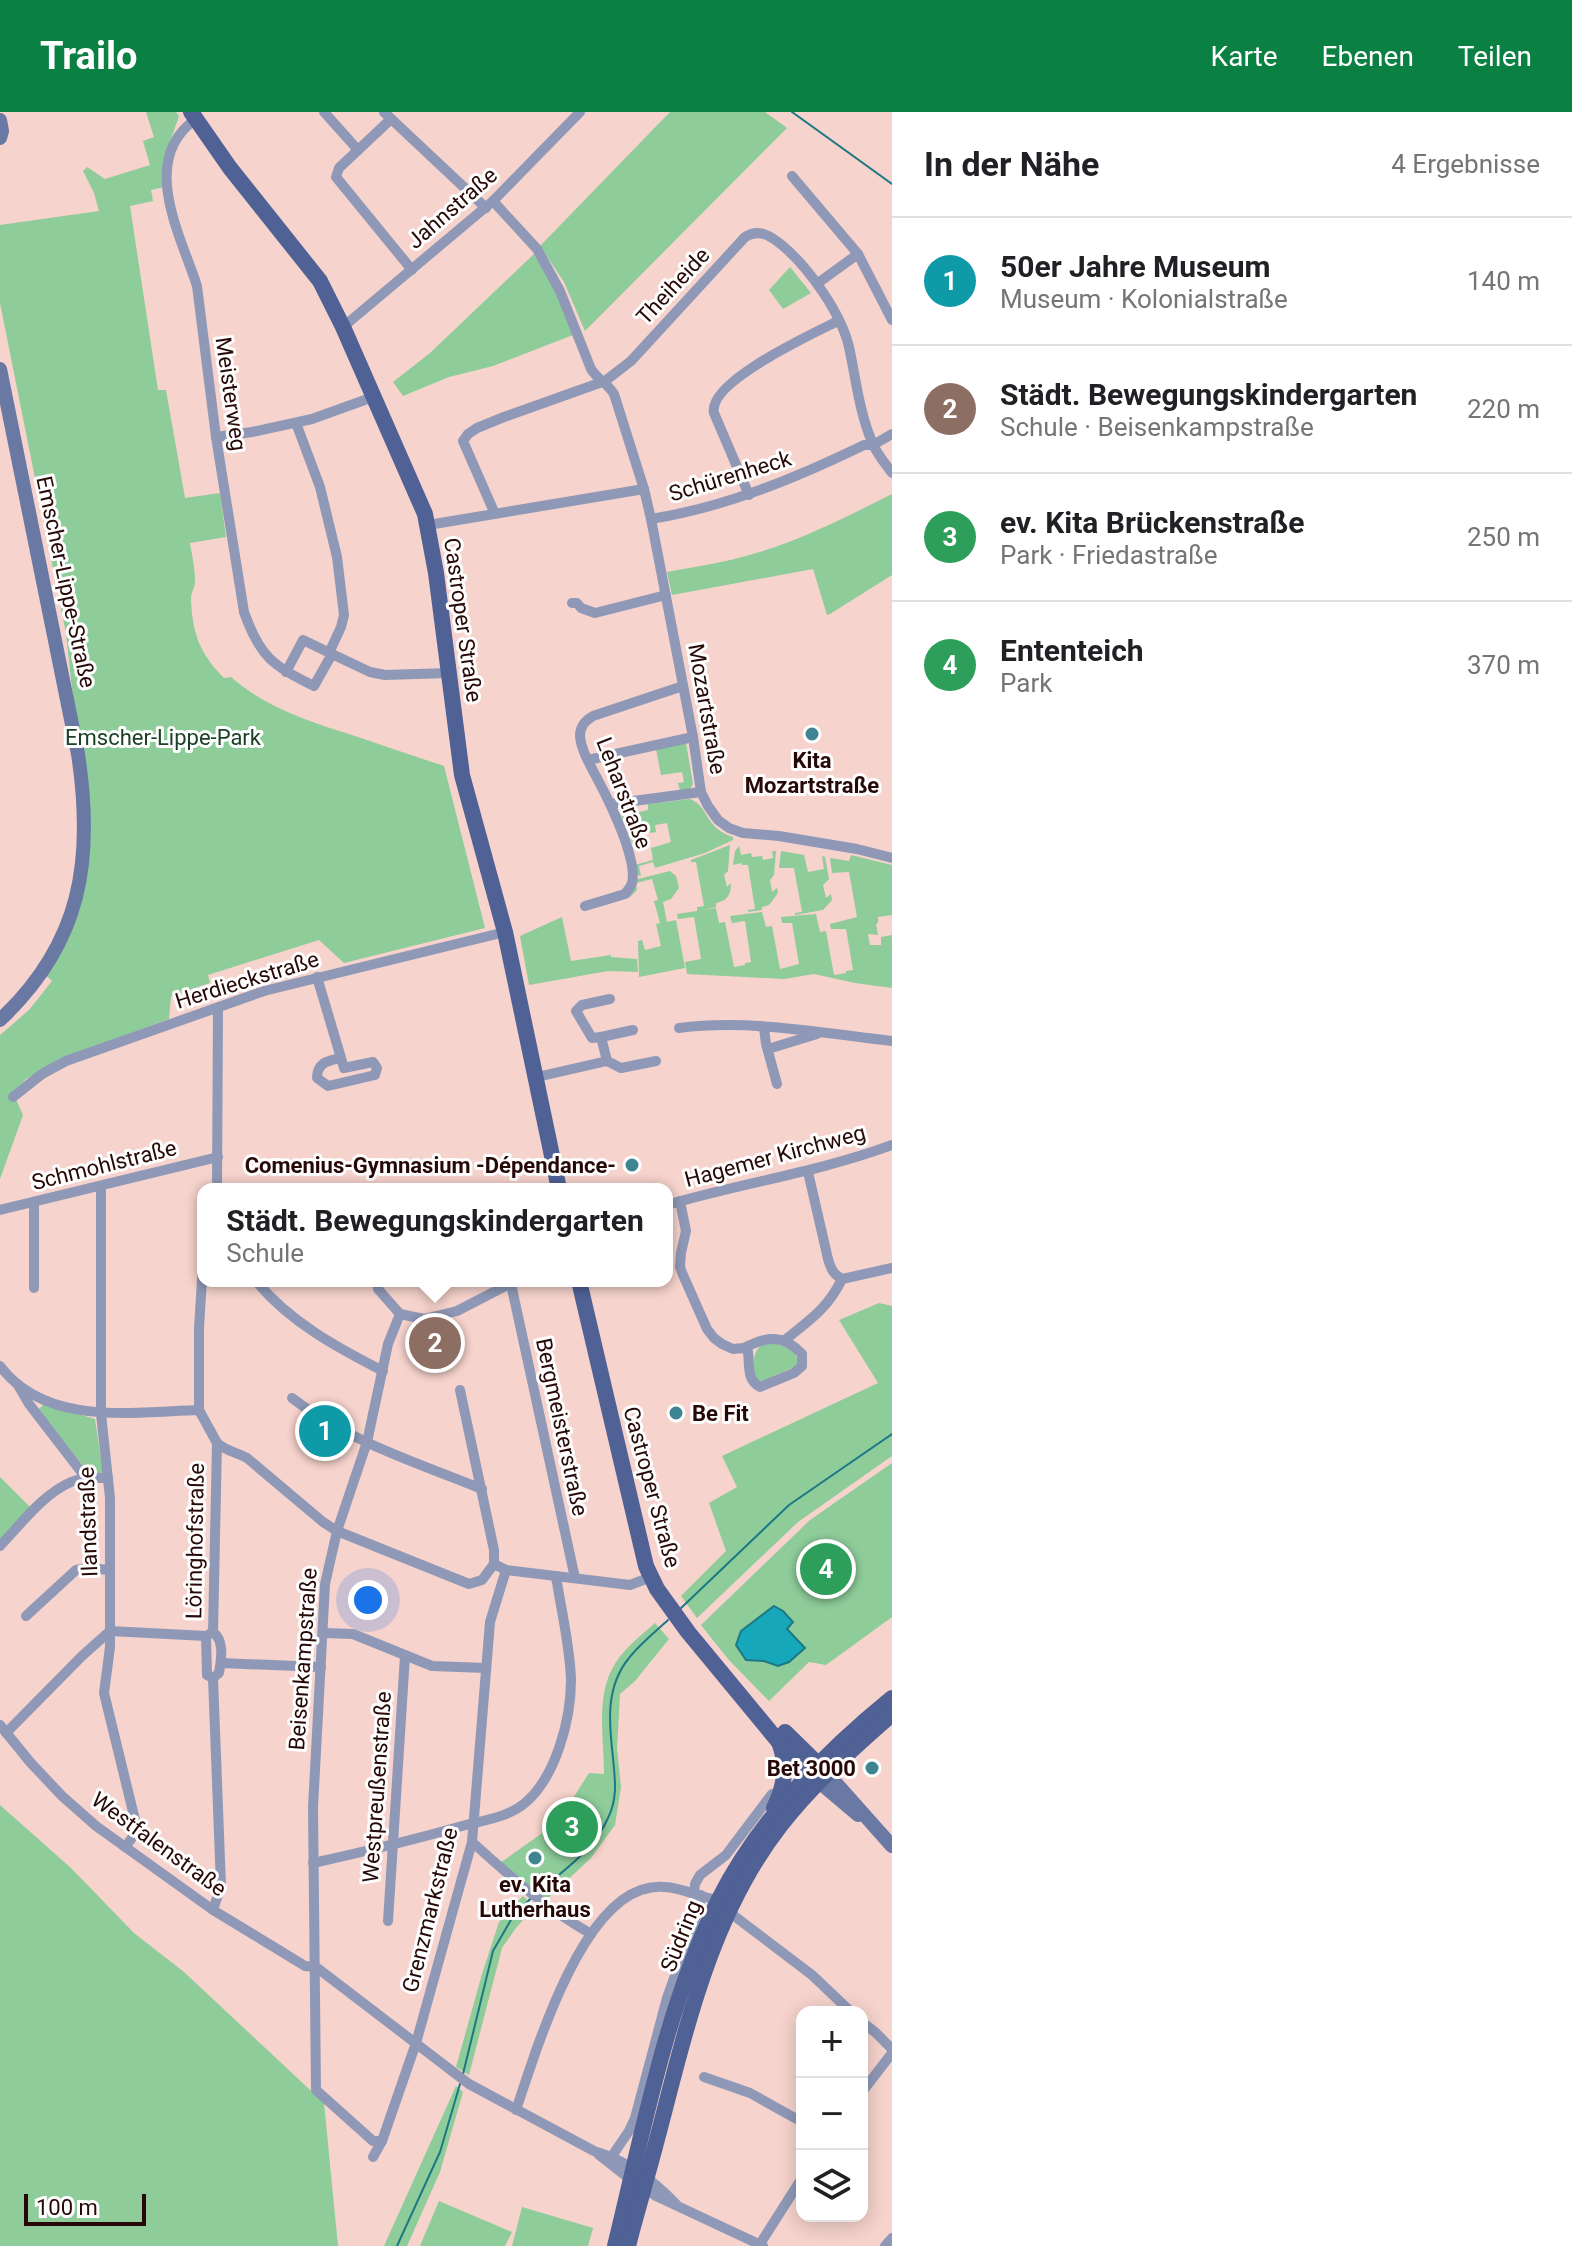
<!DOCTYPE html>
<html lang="de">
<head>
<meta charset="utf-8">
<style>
  body { margin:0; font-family:Roboto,sans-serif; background:#f2f2f2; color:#202124 }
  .controls { position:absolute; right:24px; bottom:24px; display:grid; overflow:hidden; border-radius:16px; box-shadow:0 4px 20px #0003 }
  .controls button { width:72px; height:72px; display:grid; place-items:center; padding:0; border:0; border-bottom:2px solid #e0e0e0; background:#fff; color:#202124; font:40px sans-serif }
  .scale { position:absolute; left:24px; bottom:20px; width:122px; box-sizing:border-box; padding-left:8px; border:4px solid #260906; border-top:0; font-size:22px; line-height:28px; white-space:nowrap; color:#260906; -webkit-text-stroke:6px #fdfdfd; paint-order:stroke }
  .you { position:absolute; left:368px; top:1488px; width:28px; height:28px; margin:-20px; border:6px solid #fff; border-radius:50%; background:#1a73e8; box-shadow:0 0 0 12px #1a73e833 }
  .badge { display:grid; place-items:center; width:52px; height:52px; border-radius:50%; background:#0b8043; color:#fff; font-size:26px; font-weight:700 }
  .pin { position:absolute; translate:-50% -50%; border:4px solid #fff; box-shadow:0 2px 8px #0006 }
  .popup { position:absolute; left:197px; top:1071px; width:476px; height:104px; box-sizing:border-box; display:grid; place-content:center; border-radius:16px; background:#fff; filter:drop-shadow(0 2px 6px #0005); font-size:26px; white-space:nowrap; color:#757577 }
  .popup b { font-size:30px; color:#202124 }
  .popup::after { content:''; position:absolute; left:50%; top:100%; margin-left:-16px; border:16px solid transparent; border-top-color:#fff }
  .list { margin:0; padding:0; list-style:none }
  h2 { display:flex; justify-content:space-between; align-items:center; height:104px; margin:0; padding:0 32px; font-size:34px }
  h2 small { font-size:26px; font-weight:400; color:#757577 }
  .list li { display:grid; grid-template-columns:52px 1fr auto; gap:24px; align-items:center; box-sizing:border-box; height:128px; padding:0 32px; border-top:2px solid #e0e0e0 }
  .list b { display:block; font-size:30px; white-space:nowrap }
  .list p { margin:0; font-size:26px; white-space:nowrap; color:#757577 }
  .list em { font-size:26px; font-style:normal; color:#757577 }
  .icon { flex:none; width:44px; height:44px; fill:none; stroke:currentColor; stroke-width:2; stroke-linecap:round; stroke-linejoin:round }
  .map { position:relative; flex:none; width:892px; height:2134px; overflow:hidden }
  header { display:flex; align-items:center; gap:48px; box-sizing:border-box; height:112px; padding:0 40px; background:#0b8043; color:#fff }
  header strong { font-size:38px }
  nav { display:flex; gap:44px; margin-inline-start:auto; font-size:28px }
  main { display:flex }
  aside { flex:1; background:#fff }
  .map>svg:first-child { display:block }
  .green { fill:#8ecc9a }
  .water { fill:#17a7bb; stroke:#1c7885; stroke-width:2 }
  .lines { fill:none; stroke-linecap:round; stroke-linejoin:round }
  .stream { stroke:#1c7885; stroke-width:2 }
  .street { stroke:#8f99b7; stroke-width:10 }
  .secondary { stroke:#6a79a4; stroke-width:14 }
  .primary { stroke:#506195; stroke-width:16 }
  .poi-dot { fill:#3f8591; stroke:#fdfdfd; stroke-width:3 }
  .labels { text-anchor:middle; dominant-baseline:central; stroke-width:6; stroke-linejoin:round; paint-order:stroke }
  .street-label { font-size:22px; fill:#260906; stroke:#fdfdfd }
  .park-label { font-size:22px; fill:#1b4225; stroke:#fdfdfd }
  .poi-label { font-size:22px; font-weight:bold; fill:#260906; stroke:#fdfdfd }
</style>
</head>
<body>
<header>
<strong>Trailo</strong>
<nav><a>Karte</a><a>Ebenen</a><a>Teilen</a></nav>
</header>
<main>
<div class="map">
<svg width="892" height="2134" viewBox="0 0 892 2134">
  <rect width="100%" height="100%" fill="#f6d3cc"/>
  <g class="green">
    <path d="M146 0H176L179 4 164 47V75L151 78 153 89 130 94 158 278H166L185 386 220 381 226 425 190 431C192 443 195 456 195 469 195 476 191 480 191 486 192 521 200 542 224 566L231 565C266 596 310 610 355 624 384 634 414 644 444 654L485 816 344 851 319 828 208 863 210 871 171 884 169 907 69 944 26 967 13 981 23 1003 0 1067V923L29 898 52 869 43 861 76 791 79 642 66 521 0 191V113L99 99 94 81 83 59 87 55 105 67 150 53 143 29 154 25Z"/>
    <polygon points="670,0 765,0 787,16 585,219 564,170 540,134"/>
    <polygon points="534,142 555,177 573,223 493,254 449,265 403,284 393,270 430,241"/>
    <polygon points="790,155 811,181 783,197 769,178"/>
    <path d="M892 382V463L830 502 827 503 813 457 672 483 667 460C692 455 717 452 742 445 794 432 844 406 892 382Z"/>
    <polygon points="686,631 693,672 690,677 680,679 678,671 684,670 682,660 661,663 656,637"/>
    <path d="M690 687C709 694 704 716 733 725V728L705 741 655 756 653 750 639 754 641 764 633 762 635 753 653 748 651 736 671 730 667 711 655 713 656 720 650 721 647 710 636 713 640 735 634 736 619 698 630 694 631 702 648 698V692Z"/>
    <path d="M730 733 728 759 724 763 727 775 731 771C731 783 727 789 716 791V795L703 798 716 796 719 811 725 810 734 855 745 853V851L751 850 745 809 732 811 730 804 762 800 766 815 772 814 780 857 799 852 792 811H782L781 805 816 802 820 820 826 819 834 863 846 861V859L853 858 846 817H831L830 812 857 805 849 760 832 761 830 746 849 749 851 743 892 753V803L878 805V811L876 812 878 823 868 822 870 833H881V825L892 823V876L855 871 814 862 784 867 687 862 685 850 701 847 694 805 678 807 677 802 697 799V795L704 794 696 750H691V748Z"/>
    <polygon points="739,734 741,743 751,741 752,745 762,744 763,748 773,746 772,739 776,739 774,763 770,768 772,780 777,776 778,781 769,793 762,795 762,798 748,800 748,798 755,797 748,753 742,753 742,751 733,753 735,739"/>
    <polygon points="781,739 804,743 808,760 824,757 822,744 825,745 829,767 823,773 826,786 831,782 832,788 823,798 795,803 795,801 802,800 794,756 779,756"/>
    <polygon points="670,759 676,764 679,776 671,787 663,790 667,810 676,808 685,856 639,865 638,829 642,828 645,838 661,834 656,812 660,811 654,789 658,788 652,767 636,771 637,778 629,786 628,784 634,768"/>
    <polygon points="562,805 571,849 611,843 611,845 637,847 638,860 608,859 529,873 520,824"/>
    <polygon points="879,1191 892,1194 892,1344 798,1410 697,1506 681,1484 726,1439 709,1391 737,1375 722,1344 878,1271 839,1208"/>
    <path d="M772 1230 793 1238 798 1248 797 1254 760 1270 754 1265C753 1249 752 1232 772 1230Z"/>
    <polygon points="44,1292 95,1307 103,1361 90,1362 38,1298"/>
    <polygon points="892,1351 892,1505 826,1553 809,1550 769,1589 728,1547 701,1513 810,1408"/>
    <polygon points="0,1365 32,1397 0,1429"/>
    <path d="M655 1511 669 1527 635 1569 620 1582 617 1636 621 1675 615 1713 591 1746 546 1788 500 1751 558 1710 589 1661 604 1662C604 1627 596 1589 612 1557 621 1539 640 1524 655 1511Z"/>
    <polygon points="0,1693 71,1756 134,1821 184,1860 324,1991 338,2134 0,2134"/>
    <polygon points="523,1784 534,1795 516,1816 502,1836 469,1963 456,1955 482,1862 499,1810"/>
    <polygon points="456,1974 463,1980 440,2060 407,2134 384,2134"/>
    <polygon points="439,2089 512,2120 505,2134 420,2134"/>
    <polygon points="522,2095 593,2116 588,2134 512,2134"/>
  </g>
  <polygon class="water" points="774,1494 783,1499 793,1510 787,1517 805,1536 789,1550 778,1554 764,1549 746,1548 736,1533 741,1519"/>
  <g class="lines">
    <g class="stream">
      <polyline points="792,0 892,72"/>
      <polyline points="679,1498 789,1393 892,1322"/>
      <path d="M537 1781C563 1759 594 1738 608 1706 618 1686 615 1667 613 1646 609 1612 605 1575 629 1546 640 1532 655 1520 668 1508"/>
      <polyline points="463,1962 493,1839 512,1806 532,1785"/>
      <polyline points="397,2134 440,2040 460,1972"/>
    </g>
    <g class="street">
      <polyline points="324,0 358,38"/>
      <polyline points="384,0 486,96"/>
      <path d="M196 7C138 47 181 124 197 174L216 325 244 500C260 545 272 553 314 574L332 542 370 560 385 563 449 561"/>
      <polyline points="391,7 339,56 336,65 412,158"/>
      <polyline points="792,64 858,142 892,208"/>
      <path d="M493 89 537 137 560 179 591 257C598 268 606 270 614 282L644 377"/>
      <polyline points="818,171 858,142"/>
      <polyline points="343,215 493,89 580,0"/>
      <polyline points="296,311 320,375 337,445 344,503 341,515 329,541"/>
      <polyline points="216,325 252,320 312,307 373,285"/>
      <path d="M749 383 714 301C707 270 812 222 838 209"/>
      <path d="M495 402 463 329 468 322 477 316 504 305 605 269 631 249 745 125C759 116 771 124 783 134 809 156 841 201 849 235 856 267 859 299 872 330 876 341 885 351 892 361"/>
      <polyline points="651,407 693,625 701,680 708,694 718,708 729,716 743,721 779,724 857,737 892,746"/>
      <path d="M428 413 644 377 651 407C726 395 796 366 864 333H873L892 322"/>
      <polyline points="572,491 577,491 581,496 595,501 666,483"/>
      <polyline points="286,560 303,528 332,542"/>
      <polyline points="588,648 693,625"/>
      <polyline points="611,692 701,680"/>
      <path d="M585 794 625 782C628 778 630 776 632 771 638 748 610 691 599 670 592 656 581 639 580 624 580 614 585 609 593 604L683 574"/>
      <path d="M317 865 341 946C328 949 317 950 317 966L328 974 375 963 377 956 373 950 344 956 341 946"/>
      <path d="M679 916C749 907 822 921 892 929"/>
      <polyline points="764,916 766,932 777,972"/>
      <polyline points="601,925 592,926 576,899 582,893 610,887"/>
      <polyline points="768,937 817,922"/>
      <polyline points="607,949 601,925 633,918"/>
      <polyline points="537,965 607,949 621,956 656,949"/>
      <polyline points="13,985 42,962 66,949 264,879 505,820"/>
      <path d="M808 1060 828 1147C831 1157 833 1162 842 1167L892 1156"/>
      <polyline points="101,1075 101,1302 110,1386 110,1535 104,1581 137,1716 135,1722 125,1735"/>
      <polyline points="217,1077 218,896"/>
      <path d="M680 1089 686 1119 681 1141 680 1155 683 1163 707 1217 714 1226 722 1232 733 1237 744 1236 748 1240C750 1254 746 1267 760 1275L794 1261 802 1254V1242C783 1222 767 1224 744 1236"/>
      <polyline points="34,1091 34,1176"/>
      <path d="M667 1093C742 1071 819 1060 892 1033"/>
      <polyline points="0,1098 218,1045"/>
      <polyline points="203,1152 199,1216 199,1298 217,1331 213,1520"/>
      <path d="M256 1169C290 1210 336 1235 383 1259"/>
      <polyline points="377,1169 378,1177 400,1202"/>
      <polyline points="511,1172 575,1466"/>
      <path d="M785 1228C810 1208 828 1196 842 1167"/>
      <path d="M0 1254C46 1315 134 1300 199 1298"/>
      <polyline points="18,1273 29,1292 86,1366"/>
      <polyline points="460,1278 494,1438 494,1452"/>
      <path d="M292 1286C347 1329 418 1351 482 1377"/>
      <path d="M217 1331C226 1339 236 1340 247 1346L323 1410 337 1419 469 1472 482 1468 494 1452 506 1458 630 1473 651 1465"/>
      <path d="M0 1434C21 1412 43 1382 71 1370 83 1365 95 1366 108 1366"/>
      <polyline points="26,1504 76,1458 87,1456 110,1458"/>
      <polyline points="323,1521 353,1522 432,1554 486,1556"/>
      <polyline points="221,1551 321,1555"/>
      <path d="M213 1566 219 1561C221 1548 225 1529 213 1520L206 1524 207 1563 213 1566 221 1774 213 1798"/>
      <path d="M0 1613 30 1650 62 1684 96 1714 213 1798 305 1854 316 1855 469 1972 594 2039C628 2049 652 2067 676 2092"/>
      <polyline points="6,1621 82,1544 110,1519 206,1524"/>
      <path d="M472 1730C512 1766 544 1795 591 1822"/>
      <path d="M313 1751C363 1740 413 1728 462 1714 483 1708 507 1706 525 1691 556 1665 571 1607 571 1568 570 1533 561 1498 556 1464"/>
      <polyline points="694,1781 695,1772 700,1763 726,1743 772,1682"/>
      <polyline points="729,1800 812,1863 851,1900"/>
      <polyline points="388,1809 405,1544"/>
      <polyline points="862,1910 875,1920 892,1937"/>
      <polyline points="704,1965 750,1981 802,2010"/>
      <polyline points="862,1980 892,1941"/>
      <path d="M516 1998C536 1939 577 1800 641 1778 671 1768 691 1784 719 1788"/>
      <polyline points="382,2029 373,2029 316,1978 313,1695 325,1472 337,1419 367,1330 388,1232 400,1202 424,1207 457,1199 515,1169"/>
      <polyline points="598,2042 631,2068 656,2084 763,2134"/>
      <polyline points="612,2044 629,2019 635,2006 667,1886 699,1796 701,1783"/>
      <polyline points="373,2045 382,2029 416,1931 472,1730 490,1510 506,1458"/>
      <polyline points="760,2132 802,2066"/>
      <polyline points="885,2134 892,2126"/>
    </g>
    <g class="secondary">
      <polyline points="0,8 2,19 0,26"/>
      <path d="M0 257 78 642C94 748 82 831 0 908"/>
      <polyline points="827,1661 892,1734"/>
      <polyline points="819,1670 858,1703"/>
    </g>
    <g class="primary">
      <polyline points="191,0 230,56 320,169 343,215 425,402 436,461 462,663 505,820 559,1077"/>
      <polyline points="579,1169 646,1454 657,1477 688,1520 778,1629 818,1669"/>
      <polyline points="785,1620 826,1660"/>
      <path d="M774 1696C785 1673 788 1654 779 1630"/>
      <path d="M615 2134C643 2020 666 1895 718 1789 758 1709 823 1642 892 1586"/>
      <path d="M628 2134C634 2110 641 2087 647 2064 681 1944 702 1815 780 1714 813 1672 852 1637 892 1602"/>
    </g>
  </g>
  <g class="poi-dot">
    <circle cx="812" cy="622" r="8"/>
    <circle cx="632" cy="1053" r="8"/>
    <circle cx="676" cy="1301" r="8"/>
    <circle cx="872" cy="1656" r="8"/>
    <circle cx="535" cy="1746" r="8"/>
  </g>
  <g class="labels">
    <g class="street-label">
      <text transform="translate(452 96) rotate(-41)">Jahnstraße</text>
      <text transform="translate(673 174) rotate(-47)">Theiheide</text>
      <text transform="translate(231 282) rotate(82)">Meisterweg</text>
      <text transform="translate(730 364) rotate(-17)">Schürenheck</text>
      <text transform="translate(66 470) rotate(78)">Emscher-Lippe-Straße</text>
      <text transform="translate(463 508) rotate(82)">Castroper Straße</text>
      <text transform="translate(707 597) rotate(80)">Mozartstraße</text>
      <text transform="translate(624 681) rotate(69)">Leharstraße</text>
      <text transform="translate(247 868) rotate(-17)">Herdieckstraße</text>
      <text transform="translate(775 1044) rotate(-15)">Hagemer Kirchweg</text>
      <text transform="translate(104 1053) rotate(-14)">Schmohlstraße</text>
      <text transform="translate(562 1315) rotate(78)">Bergmeisterstraße</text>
      <text transform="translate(652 1375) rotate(75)">Castroper Straße</text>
      <text transform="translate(88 1410) rotate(-92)">Ilandstraße</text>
      <text transform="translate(195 1429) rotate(-89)">Löringhofstraße</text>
      <text transform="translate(303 1547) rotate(-86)">Beisenkampstraße</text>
      <text transform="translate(377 1675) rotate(-86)">Westpreußenstraße</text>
      <text transform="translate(159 1732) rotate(36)">Westfalenstraße</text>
      <text transform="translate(430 1798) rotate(-76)">Grenzmarkstraße</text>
      <text transform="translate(681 1824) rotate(-68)">Südring</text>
    </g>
    <g class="park-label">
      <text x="163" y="625">Emscher-Lippe-Park</text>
    </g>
    <g class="poi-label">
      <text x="812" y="648">Kita<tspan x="812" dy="25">Mozartstraße</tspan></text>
      <text x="616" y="1053" text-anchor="end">Comenius-Gymnasium -Dépendance-</text>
      <text x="692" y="1301" text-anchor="start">Be Fit</text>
      <text x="856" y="1656" text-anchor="end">Bet 3000</text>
      <text x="535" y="1772">ev. Kita<tspan x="535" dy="25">Lutherhaus</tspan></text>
    </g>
  </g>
</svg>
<div class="controls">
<button>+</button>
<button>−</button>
<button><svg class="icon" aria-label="layers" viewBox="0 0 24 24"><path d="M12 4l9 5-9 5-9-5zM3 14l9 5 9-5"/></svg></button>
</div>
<div class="scale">100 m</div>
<div class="you"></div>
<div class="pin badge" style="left:325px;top:1319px;background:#0f9aa8">1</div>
<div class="pin badge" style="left:435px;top:1231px;background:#8d6e63">2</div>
<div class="popup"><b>Städt. Bewegungskindergarten</b>Schule</div>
<div class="pin badge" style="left:572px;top:1715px;background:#2e9e5b">3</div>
<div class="pin badge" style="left:826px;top:1457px;background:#2e9e5b">4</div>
</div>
<aside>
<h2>In der Nähe<small>4 Ergebnisse</small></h2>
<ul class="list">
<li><span class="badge" style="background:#0f9aa8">1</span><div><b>50er Jahre Museum</b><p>Museum · Kolonialstraße</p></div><em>140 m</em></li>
<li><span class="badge" style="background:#8d6e63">2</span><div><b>Städt. Bewegungskindergarten</b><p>Schule · Beisenkampstraße</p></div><em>220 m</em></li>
<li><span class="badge" style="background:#2e9e5b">3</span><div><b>ev. Kita Brückenstraße</b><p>Park · Friedastraße</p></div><em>250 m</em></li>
<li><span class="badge" style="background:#2e9e5b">4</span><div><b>Ententeich</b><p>Park</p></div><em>370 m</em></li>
</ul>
</aside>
</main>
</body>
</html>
